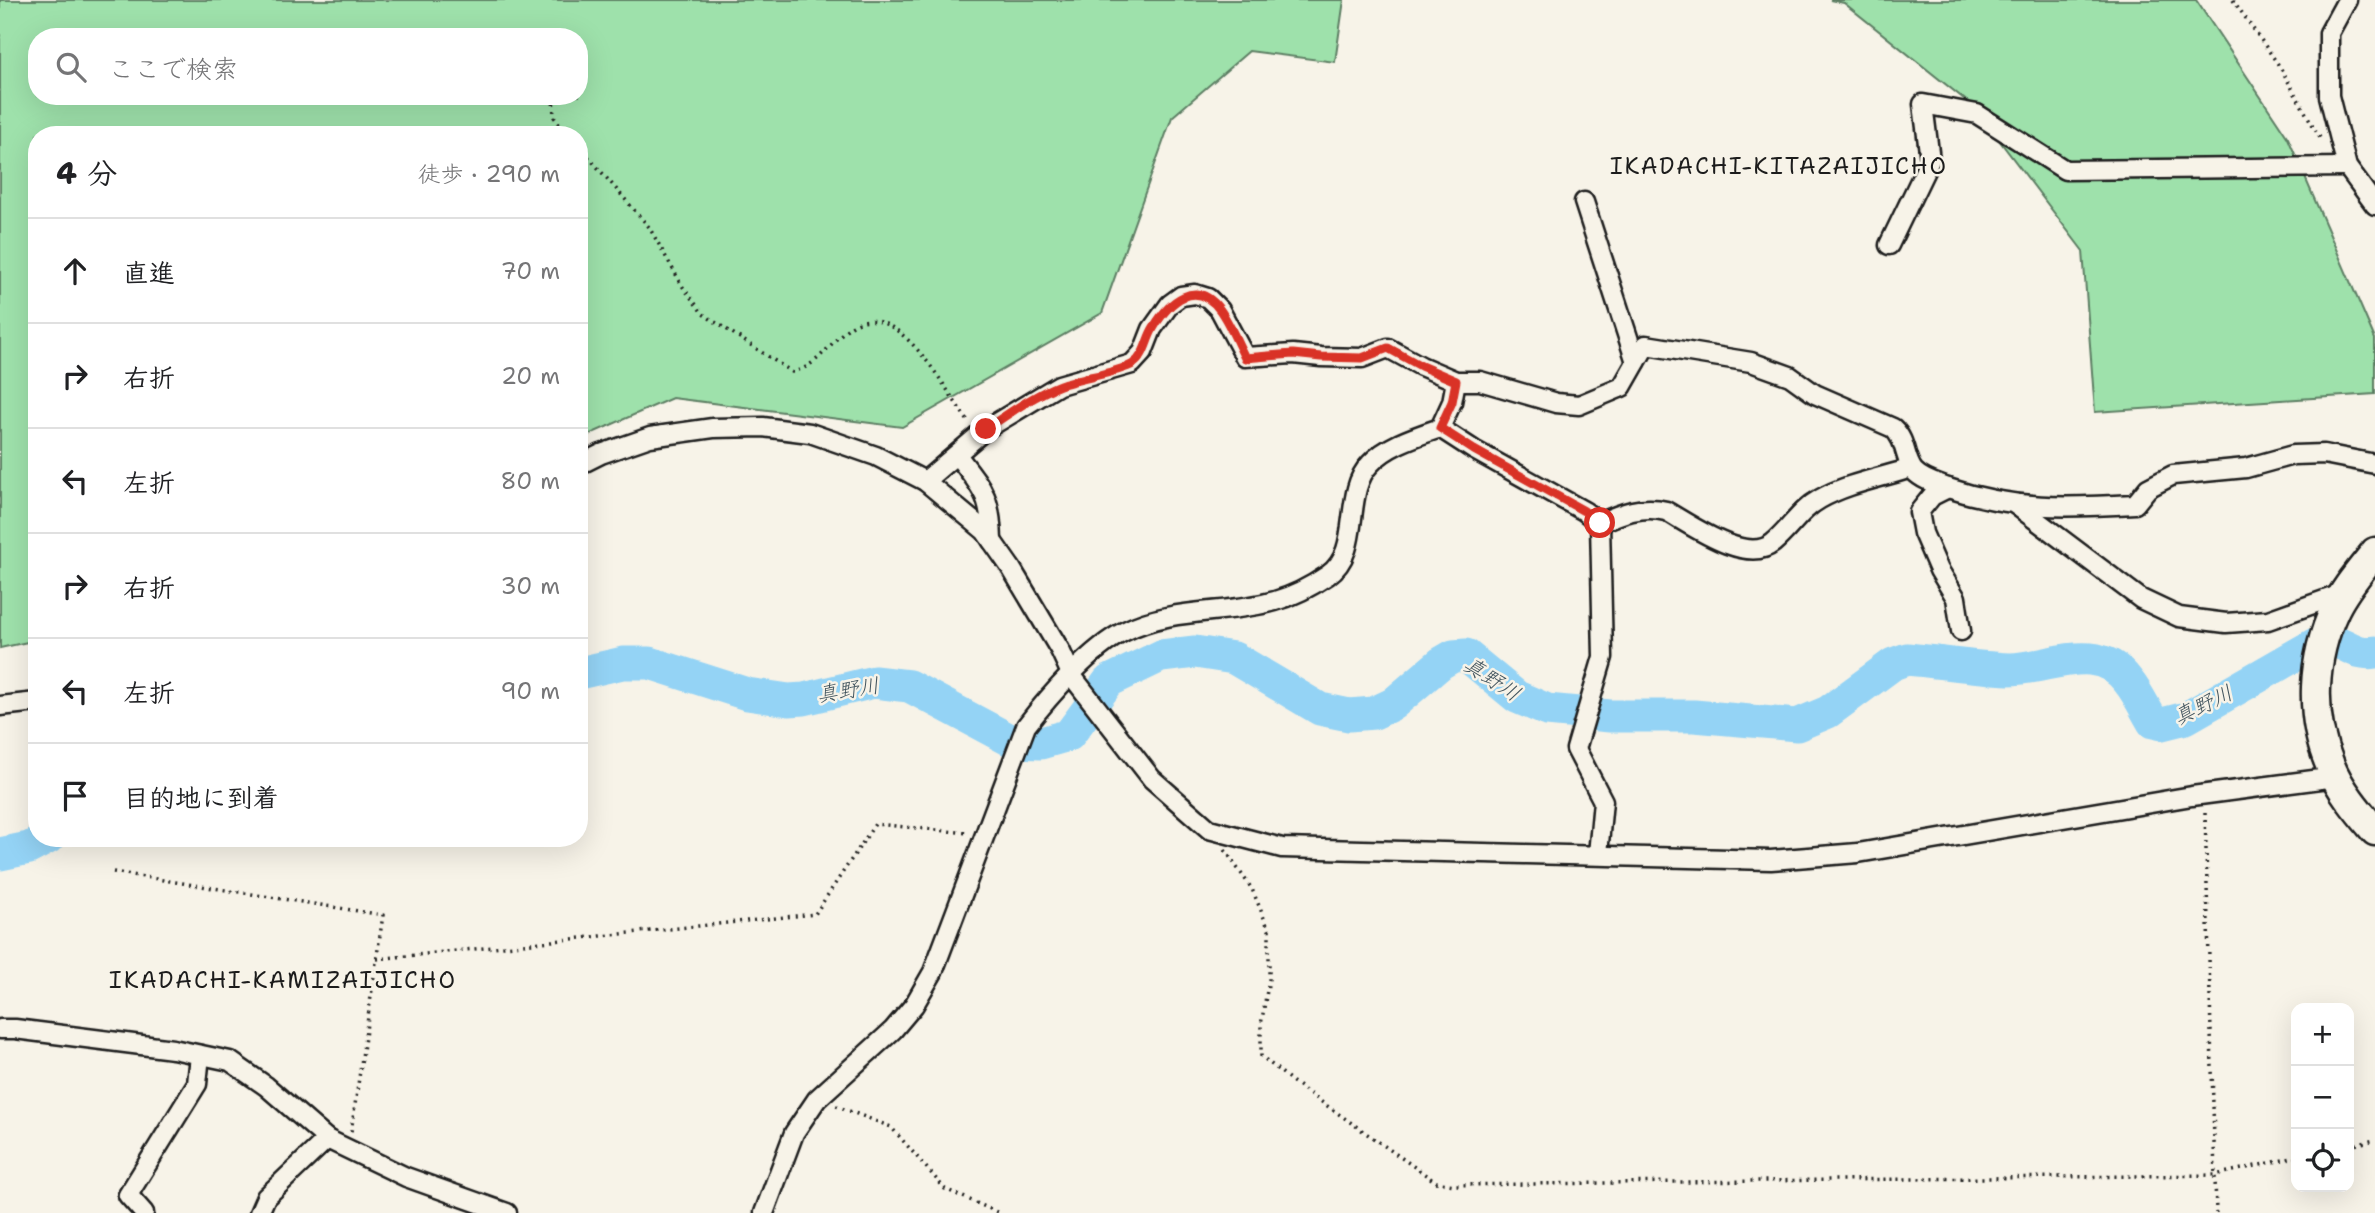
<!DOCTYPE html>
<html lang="ja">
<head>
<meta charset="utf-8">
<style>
  body { margin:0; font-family:"Shantell Sans","Klee One",sans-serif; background:#f6f6f6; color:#202124 }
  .controls { position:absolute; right:21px; bottom:21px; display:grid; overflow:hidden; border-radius:14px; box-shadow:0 7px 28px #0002 }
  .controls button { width:63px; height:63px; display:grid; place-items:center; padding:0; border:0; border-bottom:2px solid #e0e0e0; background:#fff; color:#202124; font:35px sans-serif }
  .stop { position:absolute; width:21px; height:21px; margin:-16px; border:5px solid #d93025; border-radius:50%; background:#fff }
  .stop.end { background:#d93025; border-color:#fff; box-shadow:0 2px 7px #0008 }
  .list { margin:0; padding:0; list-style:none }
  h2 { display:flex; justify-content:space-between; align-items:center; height:91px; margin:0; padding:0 28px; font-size:30px }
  h2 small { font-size:23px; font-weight:400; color:#757577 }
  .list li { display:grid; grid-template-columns:46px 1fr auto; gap:21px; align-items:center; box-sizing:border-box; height:105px; padding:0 28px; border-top:2px solid #e0e0e0 }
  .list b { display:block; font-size:26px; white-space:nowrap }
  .list em { font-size:23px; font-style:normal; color:#757577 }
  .icon { flex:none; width:38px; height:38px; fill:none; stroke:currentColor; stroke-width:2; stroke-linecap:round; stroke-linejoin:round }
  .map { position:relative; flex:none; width:2375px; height:1213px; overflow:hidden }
  .search { position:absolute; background:#fff; box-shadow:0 7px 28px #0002; left:28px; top:28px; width:560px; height:77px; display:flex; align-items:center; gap:18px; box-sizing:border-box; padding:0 24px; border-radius:28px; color:#757577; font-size:26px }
  .panel { position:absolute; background:#fff; box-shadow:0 7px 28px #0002; left:28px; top:126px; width:560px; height:721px; border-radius:28px }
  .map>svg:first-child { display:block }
  .green { fill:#9ee1ab; stroke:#5d7e64; stroke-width:2; fill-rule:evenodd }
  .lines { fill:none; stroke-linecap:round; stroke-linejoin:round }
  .river { stroke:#94d3f5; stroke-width:33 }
  .minor-casing { stroke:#1c1c1c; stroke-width:23 }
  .primary-casing { stroke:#1c1c1c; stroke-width:33 }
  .path { stroke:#1c1c1c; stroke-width:3.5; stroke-dasharray:2 5; stroke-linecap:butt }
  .minor { stroke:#f7f3e8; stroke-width:18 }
  .primary { stroke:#f7f3e8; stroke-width:28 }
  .route { stroke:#d93025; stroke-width:9 }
  .labels { text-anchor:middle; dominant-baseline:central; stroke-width:5; stroke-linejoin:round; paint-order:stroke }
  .water-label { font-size:21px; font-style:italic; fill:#40535d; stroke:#f7f3e8 }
  .quarter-label { font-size:23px; letter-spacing:2px; fill:#1c1c1c; stroke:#f7f3e8 }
</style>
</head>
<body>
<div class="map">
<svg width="2375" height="1213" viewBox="0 0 2375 1213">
  <rect width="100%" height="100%" fill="#f7f3e8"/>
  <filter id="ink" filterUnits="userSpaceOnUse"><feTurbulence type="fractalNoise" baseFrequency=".0143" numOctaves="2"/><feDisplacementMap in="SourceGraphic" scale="14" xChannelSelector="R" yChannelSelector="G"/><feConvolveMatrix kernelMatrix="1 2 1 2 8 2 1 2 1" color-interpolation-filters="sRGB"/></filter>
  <g filter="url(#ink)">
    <g class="green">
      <path d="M0 0H1344L1335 62 1249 51 1172 117 1102 313 902 427 672 398 579 439V135H37V640L0 648ZM37 37H579V96H37Z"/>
      <polygon points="1830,0 2196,0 2288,138 2375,339 2375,394 2095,412 2083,251 1974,107 1844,3"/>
    </g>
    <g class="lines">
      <g class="river">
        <path d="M579 673 623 663H650L747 694 789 700 804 699 874 682 909 686 1014 742 1041 743 1069 735 1109 681 1161 656 1195 652 1234 658 1320 709 1349 715 1374 713 1393 704 1441 663 1453 656 1466 655 1517 697 1547 710 1610 716H1694L1797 725 1828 712 1893 664 1907 659C1941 662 1975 668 2009 669 2050 669 2097 639 2128 681 2138 693 2145 709 2153 722L2162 724 2186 718 2324 639C2345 640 2352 656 2375 652"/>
        <polyline points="0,854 29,848 48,838"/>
      </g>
      <g class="minor-casing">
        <g id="minor">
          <polyline points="2347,0 2329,33 2329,96 2347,167 2375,205"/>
          <polyline points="1584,202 1636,362"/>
          <polyline points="1889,245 1930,160 1923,104 1977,114 2065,170 2347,167"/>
          <polyline points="1440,428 1452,402 1456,381"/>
          <path d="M957 455C983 489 991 496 992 541"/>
          <polyline points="579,465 601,454 650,437 713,428 763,427 810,433 876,456 925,481 985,531 1011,568 1060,650 1072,676 1152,779 1209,829 1282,848 1771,860 1858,853 2192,796 2336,777"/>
          <path d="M925 481 986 429 1059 385 1132 364 1143 352 1152 329 1170 304 1181 296 1195 294 1208 298 1220 310 1245 357 1293 354 1321 357 1362 358 1388 348 1421 366 1456 381H1480L1556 403 1579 405 1622 387 1646 345 1751 362 1790 376 1815 394 1893 428C1907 441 1904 460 1914 471 1922 480 1937 484 1948 488 2014 510 2067 508 2135 504L2148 488 2173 475 2246 468 2293 455 2324 454 2375 464"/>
          <polyline points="1948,488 1932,496 1919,512 1923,533 1939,570 1956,598 1961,631"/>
          <polyline points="2016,505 2141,599 2179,617 2226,623 2268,620 2344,593"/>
          <polyline points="0,706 37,702"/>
          <polyline points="1598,854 1603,801 1576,749 1603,657 1600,523"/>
          <polyline points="0,1029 15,1029 173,1049 230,1061 266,1086 327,1139 406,1177 507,1213"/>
          <polyline points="144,1213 128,1195 197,1084 200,1055"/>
          <polyline points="259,1213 266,1197 327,1139"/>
          <path d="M764 1213 794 1133 817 1099 893 1030 914 1005 933 972 1026 726C1049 696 1091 648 1125 631 1172 607 1226 615 1275 601 1293 596 1312 586 1328 575 1363 551 1342 493 1370 464 1387 445 1417 436 1440 428L1474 450 1584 511 1600 523C1621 513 1643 505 1666 511 1691 525 1746 565 1773 543 1790 529 1800 510 1820 499 1848 483 1881 478 1911 468"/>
        </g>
      </g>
      <g class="primary-casing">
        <path id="primary" d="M2375 552C2361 570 2345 588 2335 609 2312 658 2309 716 2330 765 2340 790 2358 811 2375 831"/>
      </g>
      <g class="path">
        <polyline points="2233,0 2280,67 2320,138"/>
        <polyline points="553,96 554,117 569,135"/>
        <path d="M579 146 649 227 683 287 703 314 792 372C817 367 828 345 846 330 894 289 945 390 968 421"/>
        <polyline points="2205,813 2216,1213"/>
        <polyline points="1225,850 1252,889 1269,930 1269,979 1261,1025 1261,1056 1293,1082 1436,1182 1454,1185 2215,1175 2296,1157"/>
        <polyline points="113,872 383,915 351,1132"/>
        <polyline points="377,959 815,914 875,824 968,833"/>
        <polyline points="836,1106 891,1127 945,1189 999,1213"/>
        <polyline points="2349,1146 2375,1140"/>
      </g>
      <use href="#minor" class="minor"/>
      <use href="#primary" class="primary"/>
    </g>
  </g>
  <g class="lines" filter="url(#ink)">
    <path class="route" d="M986 429C1008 414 1036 394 1060 385 1079 378 1118 373 1133 364 1146 355 1146 339 1154 327 1169 302 1196 277 1220 310 1230 324 1237 342 1245 358L1293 354 1321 357 1362 358 1388 348 1421 366 1456 381 1452 402 1440 428 1474 450 1584 511 1600 523"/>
  </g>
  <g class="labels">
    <g class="water-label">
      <text transform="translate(1492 679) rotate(33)">真野川</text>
      <text transform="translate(848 690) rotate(-9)">真野川</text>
      <text transform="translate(2203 705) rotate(-26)">真野川</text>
    </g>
    <g class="quarter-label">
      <text x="1779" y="166">IKADACHI-KITAZAIJICHO</text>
      <text x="283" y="980">IKADACHI-KAMIZAIJICHO</text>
    </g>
  </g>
</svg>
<div class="controls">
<button>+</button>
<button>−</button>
<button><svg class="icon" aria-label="locate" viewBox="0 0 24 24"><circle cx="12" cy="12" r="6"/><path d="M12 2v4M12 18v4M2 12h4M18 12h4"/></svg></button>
</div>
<div class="stop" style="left:1600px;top:523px"></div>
<div class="stop end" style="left:986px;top:429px"></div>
<div class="search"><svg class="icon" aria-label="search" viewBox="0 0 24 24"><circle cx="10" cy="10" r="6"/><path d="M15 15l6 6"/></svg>ここで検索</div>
<section class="panel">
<h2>4 分<small>徒歩 · 290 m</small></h2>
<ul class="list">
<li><svg class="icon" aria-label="ahead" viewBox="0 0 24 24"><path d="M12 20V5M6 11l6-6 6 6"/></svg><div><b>直進</b></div><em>70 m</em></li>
<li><svg class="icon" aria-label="right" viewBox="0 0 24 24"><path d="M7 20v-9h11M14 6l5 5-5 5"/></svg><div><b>右折</b></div><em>20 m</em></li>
<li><svg class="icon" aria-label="left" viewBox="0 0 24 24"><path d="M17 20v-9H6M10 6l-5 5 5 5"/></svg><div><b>左折</b></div><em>80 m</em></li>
<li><svg class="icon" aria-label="right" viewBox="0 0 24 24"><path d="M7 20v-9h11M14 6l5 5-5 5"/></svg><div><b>右折</b></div><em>30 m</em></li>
<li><svg class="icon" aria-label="left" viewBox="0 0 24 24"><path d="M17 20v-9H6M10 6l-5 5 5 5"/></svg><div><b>左折</b></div><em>90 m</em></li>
<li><svg class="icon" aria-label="arrive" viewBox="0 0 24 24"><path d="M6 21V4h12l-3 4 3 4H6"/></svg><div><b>目的地に到着</b></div></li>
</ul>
</section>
</div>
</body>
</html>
